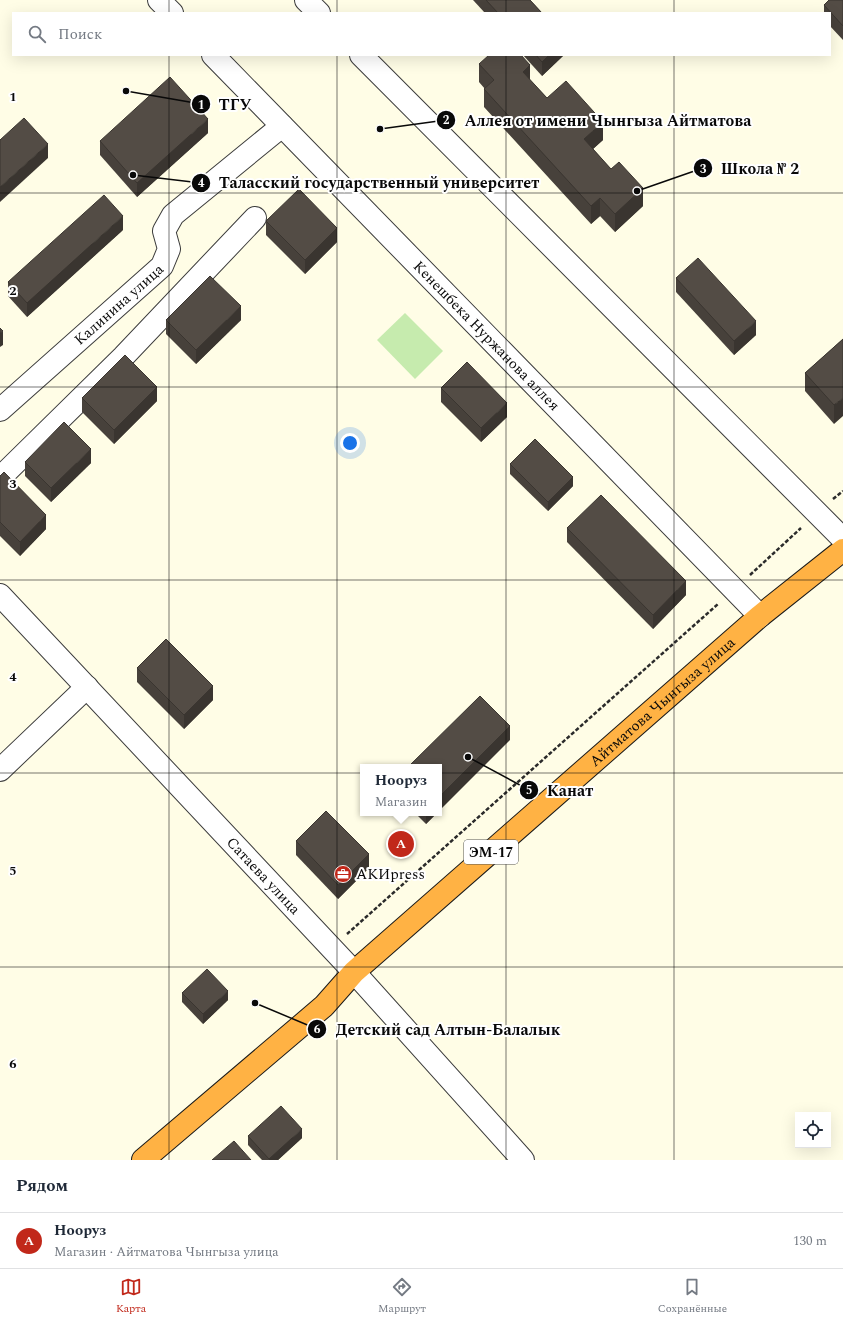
<!DOCTYPE html>
<html lang="ru">
<head>
<meta charset="utf-8">
<style>
  body { margin:0; font-family:Spectral,serif; background:#f6f6f7; color:#1f2937 }
  .controls { position:absolute; right:12px; bottom:12px; display:grid; overflow:hidden; border-radius:0px; box-shadow:0 4px 16px #0002 }
  .controls button { width:36px; height:36px; display:grid; place-items:center; padding:0; border:0; border-bottom:1px solid #e0e1e3; background:#fff; color:#1f2937; font:20px sans-serif }
  .you { position:absolute; left:350px; top:443px; width:14px; height:14px; margin:-10px; border:3px solid #fff; border-radius:50%; background:#1a73e8; box-shadow:0 0 0 6px #1a73e833 }
  .badge { display:grid; place-items:center; width:26px; height:26px; border-radius:50%; background:#c1281a; color:#fff; font-size:13px; font-weight:700 }
  .pin { position:absolute; translate:-50% -50%; border:2px solid #fff; box-shadow:0 1px 4px #0006 }
  .popup { position:absolute; left:360px; top:764px; width:82px; height:52px; box-sizing:border-box; display:grid; place-content:center; border-radius:0px; background:#fff; filter:drop-shadow(0 1px 3px #0005); font-size:13px; white-space:nowrap; color:#747a83 }
  .popup b { font-size:15px; color:#1f2937 }
  .popup::after { content:''; position:absolute; left:50%; top:100%; margin-left:-8px; border:8px solid transparent; border-top-color:#fff }
  .list { margin:0; padding:0; list-style:none }
  h2 { display:flex; justify-content:space-between; align-items:center; height:52px; margin:0; padding:0 16px; font-size:17px }
  h2 small { font-size:13px; font-weight:400; color:#747a83 }
  .list li { display:grid; grid-template-columns:26px 1fr auto; gap:12px; align-items:center; box-sizing:border-box; height:56px; padding:0 16px; border-top:1px solid #e0e1e3 }
  .list b { display:block; font-size:15px; white-space:nowrap }
  .list p { margin:0; font-size:13px; white-space:nowrap; color:#747a83 }
  .list em { font-size:13px; font-style:normal; color:#747a83 }
  .icon { flex:none; width:22px; height:22px; fill:none; stroke:currentColor; stroke-width:2; stroke-linecap:round; stroke-linejoin:round }
  .map { position:relative; flex:none; width:843px; height:1160px; overflow:hidden }
  .search { position:absolute; background:#fff; box-shadow:0 4px 16px #0002; left:12px; right:12px; top:12px; height:44px; display:flex; align-items:center; gap:10px; box-sizing:border-box; padding:0 14px; border-radius:0px; color:#747a83; font-size:15px }
  .sheet { height:108px; background:#fff }
  nav { display:flex; justify-content:space-around; align-items:center; box-sizing:border-box; height:56px; border-top:1px solid #e0e1e3; background:#fff; font-size:11px; color:#747a83 }
  nav a { display:grid; justify-items:center; gap:2px }
  nav .on { color:#c1281a }
  .map>svg:first-child { display:block }
  .green { fill:#c6ebae }
  .lines { fill:none; stroke-linecap:round; stroke-linejoin:round }
  .minor-casing { stroke:#3c3c3c; stroke-width:24 }
  .highway-casing { stroke:#1a1a1a; stroke-width:24 }
  .path { stroke:#2b2b2b; stroke-width:2.5; stroke-dasharray:4 2; stroke-linecap:butt }
  .minor { stroke:#fff; stroke-width:22 }
  .highway { stroke:#ffb244; stroke-width:22 }
  .wall { fill:#47413b }
  .shaded-wall { fill:#3a3530 }
  .building { fill:#534c45; stroke:#3a3530 }
  .grid { fill:none; stroke:#090909; stroke-width:1; stroke-opacity:0.55 }
  .labels { text-anchor:middle; dominant-baseline:central; stroke-width:4; stroke-linejoin:round; paint-order:stroke }
  .shield { fill:#fff; stroke:#535353; stroke-width:1 }
  .shield-label { font-size:14px; font-weight:bold; fill:#090909 }
  .street-label { font-size:15px; fill:#090909; stroke:#fff }
  .poi-label { font-size:15px; fill:#090909; stroke:#fff; text-anchor:start }
  .grid-label { font-size:13px; text-anchor:middle; font-weight:bold; fill:#090909; stroke:#fff; stroke-width:4; stroke-linejoin:round; paint-order:stroke }
  .leader { fill:none; stroke:#090909; stroke-width:1.5 }
  .callout-dot { fill:#090909; stroke:#fff; stroke-width:1.5 }
  .mark-label { font-size:12px; text-anchor:middle; font-weight:bold; fill:#fff }
  .callout-label { font-size:16px; text-anchor:middle; font-weight:bold; fill:#090909; stroke:#fff; stroke-width:4; stroke-linejoin:round; paint-order:stroke }
</style>
</head>
<body>
<div class="map">
<svg width="843" height="1160" viewBox="0 0 843 1160">
  <rect width="100%" height="100%" fill="#fffde6"/>
  <polygon class="green" points="405,313 443,351 415,379 377,340"/>
  <g class="lines">
    <g class="minor-casing">
      <g id="minor">
        <polyline points="159,0 172,13"/>
        <polyline points="306,0 319,13"/>
        <path id="s1" d="M213 55 760 616"/>
        <polyline points="361,55 843,539"/>
        <path id="s2" d="M0 410 162 266 169 249 164 231 173 215 282 126"/>
        <polyline points="0,478 123,357 255,218"/>
        <path id="s3" d="M0 595 354 972 523 1160"/>
        <polyline points="0,770 87,687"/>
      </g>
    </g>
    <g class="highway-casing">
      <g id="highway">
        <path id="s4" d="M143 1160 324 1006 354 972 760 616 843 550"/>
      </g>
    </g>
    <g class="path">
      <polyline points="833,499 843,491"/>
      <polyline points="750,575 801,528"/>
      <polyline points="347,934 718,604"/>
    </g>
    <use href="#minor" class="minor"/>
    <use href="#highway" class="highway"/>
  </g>
  <g class="wall">
    <polygon points="473,0 530,0 542,13 485,13"/>
    <polygon points="843,0 843,40 830,26 830,13 824,13 824,5"/>
    <polygon points="523,55 564,55 542,76"/>
    <polygon points="479,64 530,80 547,98 603,140 593,149 643,206 615,232 600,216 591,224 484,107 484,89 485,89 479,82"/>
    <polygon points="208,133 137,197 100,155 100,141"/>
    <polygon points="266,221 337,242 305,274 266,235"/>
    <polygon points="123,230 27,317 8,296 8,282"/>
    <polygon points="676,278 756,335 734,355 676,292"/>
    <polygon points="166,320 241,320 196,364 166,334"/>
    <polygon points="843,339 834,424 805,391 805,373"/>
    <polygon points="441,388 507,417 481,442 441,402"/>
    <polygon points="82,398 157,401 114,444 82,412"/>
    <polygon points="25,462 91,463 51,502 25,476"/>
    <polygon points="510,464 573,486 548,511 510,474"/>
    <polygon points="0,476 46,529 20,556 0,536"/>
    <polygon points="567,528 686,595 653,629 567,542"/>
    <polygon points="137,668 213,700 184,729 137,682"/>
    <polygon points="415,813 437,813 426,824"/>
    <polygon points="296,841 369,868 338,899 296,855"/>
    <polygon points="182,993 228,1000 203,1024 182,1002"/>
    <polygon points="248,1136 302,1138 278,1160 262,1160 248,1145"/>
  </g>
  <g class="shaded-wall">
    <polygon points="549,55 564,55 542,76 542,62"/>
    <polygon points="530,65 530,83 523,72"/>
    <polygon points="208,119 208,133 137,197 137,183"/>
    <polygon points="603,122 603,140 584,157 584,139"/>
    <polygon points="48,144 48,158 0,202 0,187"/>
    <polygon points="643,188 643,206 615,232 615,214"/>
    <polygon points="600,198 600,216 591,224 591,206"/>
    <polygon points="123,216 123,230 27,317 27,303"/>
    <polygon points="337,228 337,242 305,274 305,260"/>
    <polygon points="241,306 241,320 196,364 196,350"/>
    <polygon points="756,321 756,335 734,355 734,341"/>
    <polygon points="3,331 3,345 0,347 0,333"/>
    <polygon points="157,387 157,401 114,444 114,430"/>
    <polygon points="843,398 843,416 834,424 834,405"/>
    <polygon points="507,403 507,417 481,442 481,428"/>
    <polygon points="91,449 91,463 51,502 51,488"/>
    <polygon points="573,477 573,486 548,511 548,502"/>
    <polygon points="46,515 46,529 20,556 20,542"/>
    <polygon points="686,581 686,595 653,629 653,615"/>
    <polygon points="213,686 213,700 184,729 184,715"/>
    <polygon points="510,726 510,740 439,811 439,797"/>
    <polygon points="426,813 437,813 426,824"/>
    <polygon points="369,854 369,868 338,899 338,885"/>
    <polygon points="228,991 228,1000 203,1024 203,1014"/>
    <polygon points="302,1129 302,1138 278,1160 269,1160 269,1159"/>
  </g>
  <g class="building">
    <polygon points="486,0 530,0 542,13 498,13"/>
    <polygon points="829,0 843,0 843,26 824,5"/>
    <polygon points="489,55 521,55 530,65 523,72 547,98 566,81 603,122 584,139 611,169 619,162 643,188 615,214 600,198 591,206 484,89 494,80 479,64"/>
    <polygon points="536,55 549,55 542,62"/>
    <polygon points="170,77 208,119 137,183 100,141"/>
    <polygon points="24,118 48,144 0,187 0,140"/>
    <polygon points="299,189 337,228 305,260 266,221"/>
    <polygon points="104,195 123,216 27,303 8,282"/>
    <polygon points="698,258 756,321 734,341 676,278"/>
    <polygon points="210,276 241,306 196,350 166,320"/>
    <polygon points="0,328 3,331 0,333"/>
    <polygon points="843,339 843,398 834,405 805,373"/>
    <polygon points="125,355 157,387 114,430 82,398"/>
    <polygon points="467,362 507,403 481,428 441,388"/>
    <polygon points="64,422 91,449 51,488 25,462"/>
    <polygon points="535,439 573,477 548,502 510,464"/>
    <polygon points="4,472 46,515 20,542 0,522 0,476"/>
    <polygon points="601,495 686,581 653,615 567,528"/>
    <polygon points="166,639 213,686 184,715 137,668"/>
    <polygon points="480,696 510,726 439,797 439,767 408,767"/>
    <polygon points="326,811 369,854 338,885 296,841"/>
    <polygon points="207,969 228,991 203,1014 182,993"/>
    <polygon points="281,1106 302,1129 269,1159 248,1136"/>
    <polygon points="234,1141 251,1160 212,1160"/>
  </g>
  <path class="grid" d="M169 0V13M337 0V13M506 0V13M674 0V13M169 55V1160M337 55V1160M506 55V1160M674 55V1160M0 193H843M0 387H843M0 580H843M0 773H843M0 967H843"/>
  <defs>
    <g id="office-disc" transform="scale(0.9)"><circle r="9.5" fill="#c1281a" stroke="#fff"/><path d="M-6-3h4V-5.5h4V-3h4V5H-6ZM-1-4.5V-3h2v-1.5ZM-6 0V1H6V0Z" fill="#fff"/></g>
  </defs>
  <g fill-rule="evenodd">
    <use href="#office-disc" x="343" y="874"/>
  </g>
  <g class="labels">
    <rect class="shield" x="464" y="840" width="54" height="24" rx="3"/>
    <g class="shield-label">
      <text x="491" y="852">ЭМ-17</text>
    </g>
    <g class="street-label">
      <text stroke="none"><textPath href="#s2" startOffset="159">Калинина улица</textPath></text>
      <text stroke="none"><textPath href="#s1" startOffset="392">Кенешбека Нуржанова аллея</textPath></text>
      <text stroke="none"><textPath href="#s4" startOffset="693">Айтматова Чынгыза улица</textPath></text>
      <text stroke="none"><textPath href="#s3" startOffset="385">Сатаева улица</textPath></text>
    </g>
    <g class="poi-label">
      <text x="356" y="874">АКИpress</text>
    </g>
  </g>
  <g class="grid-label">
    <text x="13" y="101">1</text>
    <text x="13" y="295">2</text>
    <text x="13" y="488">3</text>
    <text x="13" y="681">4</text>
    <text x="13" y="875">5</text>
    <text x="13" y="1068">6</text>
  </g>
  <path class="leader" d="M126 91L201 104M380 129L446 120M637 191L703 168M133 175L201 183M468 757L529 790M255 1003L317 1029"/>
  <g class="callout-dot">
    <circle cx="126" cy="91" r="4"/>
    <circle cx="380" cy="129" r="4"/>
    <circle cx="637" cy="191" r="4"/>
    <circle cx="133" cy="175" r="4"/>
    <circle cx="468" cy="757" r="4"/>
    <circle cx="255" cy="1003" r="4"/>
    <circle cx="201" cy="104" r="10"/>
    <circle cx="446" cy="120" r="10"/>
    <circle cx="703" cy="168" r="10"/>
    <circle cx="201" cy="183" r="10"/>
    <circle cx="529" cy="790" r="10"/>
    <circle cx="317" cy="1029" r="10"/>
  </g>
  <g class="mark-label">
    <text x="201" y="109">1</text>
    <text x="446" y="124">2</text>
    <text x="703" y="173">3</text>
    <text x="201" y="187">4</text>
    <text x="529" y="794">5</text>
    <text x="317" y="1033">6</text>
  </g>
  <g class="callout-label">
    <text x="235" y="110">ТГУ</text>
    <text x="608" y="126">Аллея от имени Чынгыза Айтматова</text>
    <text x="760" y="174">Школа № 2</text>
    <text x="379" y="188">Таласский государственный университет</text>
    <text x="570" y="796">Канат</text>
    <text x="448" y="1035">Детский сад Алтын-Балалык</text>
  </g>
</svg>
<div class="controls">
<button><svg class="icon" aria-label="locate" viewBox="0 0 24 24"><circle cx="12" cy="12" r="6"/><path d="M12 2v4M12 18v4M2 12h4M18 12h4"/></svg></button>
</div>
<div class="you"></div>
<div class="pin badge" style="left:401px;top:844px">A</div>
<div class="popup"><b>Нооруз</b>Магазин</div>
<div class="search"><svg class="icon" aria-label="search" viewBox="0 0 24 24"><circle cx="10" cy="10" r="6"/><path d="M15 15l6 6"/></svg>Поиск</div>
</div>
<section class="sheet">
<h2>Рядом<small></small></h2>
<ul class="list">
<li><span class="badge">A</span><div><b>Нооруз</b><p>Магазин · Айтматова Чынгыза улица</p></div><em>130 m</em></li>
</ul>
</section>
<nav>
<a class="on"><svg class="icon" aria-label="map" viewBox="0 0 24 24"><path d="M3 6l6-2 6 2 6-2v14l-6 2-6-2-6 2zM9 4v14M15 6v14"/></svg>Карта</a>
<a><svg class="icon" aria-label="directions" viewBox="0 0 24 24"><path d="M12 3l9 9-9 9-9-9zM9 14v-3h6M13 9l2 2-2 2"/></svg>Маршрут</a>
<a><svg class="icon" aria-label="saved" viewBox="0 0 24 24"><path d="M7 4h10v16l-5-4-5 4z"/></svg>Сохранённые</a>
</nav>
</body>
</html>
